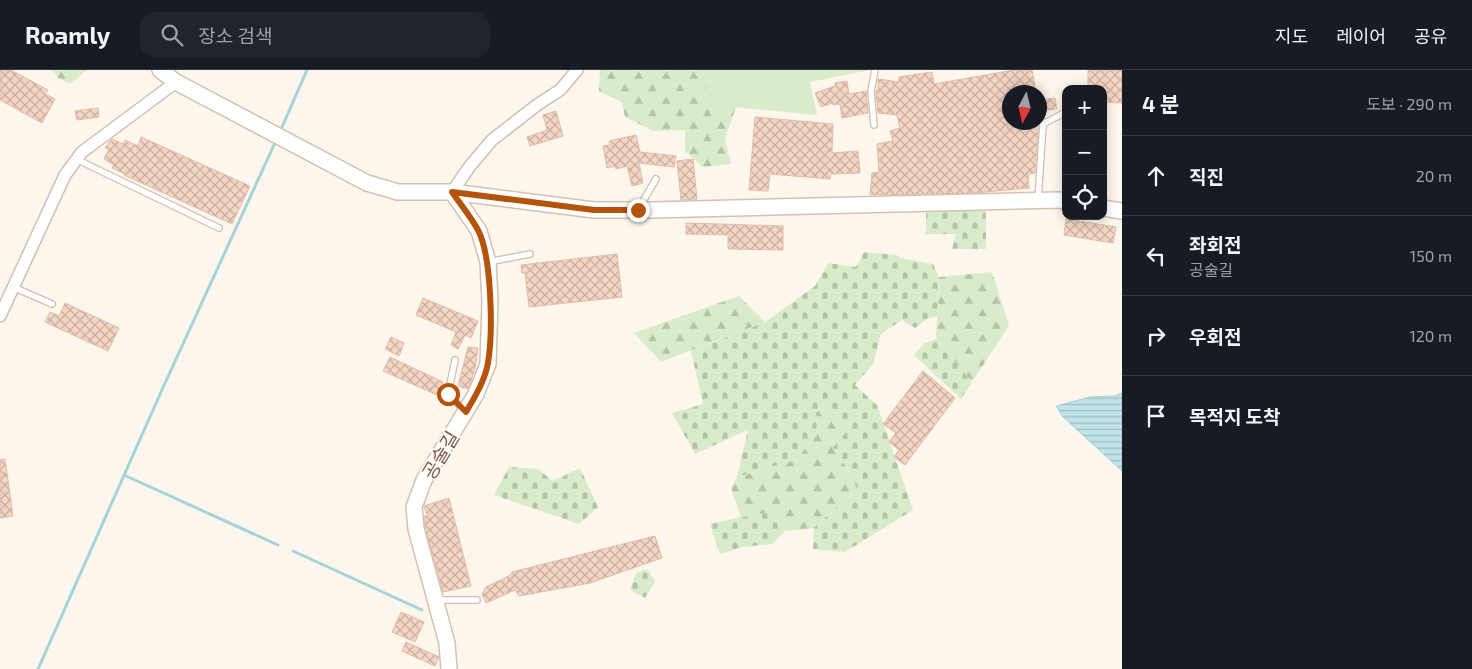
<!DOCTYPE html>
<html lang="ko">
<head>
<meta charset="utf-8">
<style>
  body { margin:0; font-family:"Exo 2","Noto Sans KR",sans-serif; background:#20242c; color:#f1f3f6 }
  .controls { position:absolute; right:15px; top:15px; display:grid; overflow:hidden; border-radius:10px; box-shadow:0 2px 12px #0003 }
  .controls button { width:45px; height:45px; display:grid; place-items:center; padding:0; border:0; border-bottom:1px solid #363941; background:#171b24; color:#f1f3f6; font:25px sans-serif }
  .compass { position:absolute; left:1002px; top:15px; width:45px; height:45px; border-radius:50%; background:#171b24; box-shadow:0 2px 12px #0003; rotate:187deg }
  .stop { position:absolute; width:15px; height:15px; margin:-11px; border:4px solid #b45309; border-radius:50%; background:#fff }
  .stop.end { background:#b45309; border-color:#fff; box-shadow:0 1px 5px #0008 }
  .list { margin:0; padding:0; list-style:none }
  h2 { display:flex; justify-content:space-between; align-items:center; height:65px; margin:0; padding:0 20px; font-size:21px }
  h2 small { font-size:16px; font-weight:400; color:#9ea1a6 }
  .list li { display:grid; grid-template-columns:32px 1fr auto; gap:15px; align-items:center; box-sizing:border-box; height:80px; padding:0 20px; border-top:1px solid #363941 }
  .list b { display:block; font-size:19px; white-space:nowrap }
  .list p { margin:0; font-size:16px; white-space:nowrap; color:#9ea1a6 }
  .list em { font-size:16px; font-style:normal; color:#9ea1a6 }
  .icon { flex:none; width:28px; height:28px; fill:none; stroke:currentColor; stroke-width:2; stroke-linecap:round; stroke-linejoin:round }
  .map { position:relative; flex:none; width:1122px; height:599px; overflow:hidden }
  header { display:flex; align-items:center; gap:30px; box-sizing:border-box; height:70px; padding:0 25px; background:#171b24; border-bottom:1px solid #363941 }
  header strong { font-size:24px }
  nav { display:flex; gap:28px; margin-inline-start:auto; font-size:18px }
  .search { width:350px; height:45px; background:#20242c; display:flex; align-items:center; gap:12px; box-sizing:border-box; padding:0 18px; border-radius:15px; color:#9ea1a6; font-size:19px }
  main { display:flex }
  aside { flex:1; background:#171b24 }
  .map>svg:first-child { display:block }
  .grass { fill:#d8ecc9 }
  .forest { fill:url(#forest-firs) }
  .cemetery { fill:url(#cemetery-stones) }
  .water { fill:url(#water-rules); stroke:#a5d3da }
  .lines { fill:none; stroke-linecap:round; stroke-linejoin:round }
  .stream { stroke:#a5d3da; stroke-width:3 }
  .building { fill:url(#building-cross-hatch); stroke:#e6bba3 }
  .lane-casing { stroke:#d1beb0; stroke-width:8 }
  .street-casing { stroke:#d1beb0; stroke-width:14 }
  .secondary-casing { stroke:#d6c0b0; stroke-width:18 }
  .lane { stroke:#fff; stroke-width:5.5 }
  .street { stroke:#fff; stroke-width:11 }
  .secondary { stroke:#fff; stroke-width:15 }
  .route { stroke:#b45309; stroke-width:6 }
  .labels { text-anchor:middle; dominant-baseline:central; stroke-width:4; stroke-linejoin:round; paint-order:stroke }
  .street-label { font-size:19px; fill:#7a5c4d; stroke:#fffaf3 }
</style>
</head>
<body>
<header>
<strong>Roamly</strong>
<div class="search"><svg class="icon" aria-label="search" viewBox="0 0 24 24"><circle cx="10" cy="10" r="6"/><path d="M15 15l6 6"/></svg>장소 검색</div>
<nav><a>지도</a><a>레이어</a><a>공유</a></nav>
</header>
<main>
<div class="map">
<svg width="1122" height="599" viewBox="0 0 1122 599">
  <defs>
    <pattern id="forest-firs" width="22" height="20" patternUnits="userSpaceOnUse" patternTransform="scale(1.25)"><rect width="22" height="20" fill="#d8ecc9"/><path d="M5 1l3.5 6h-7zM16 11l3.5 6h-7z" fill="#b4c2a5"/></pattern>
    <pattern id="cemetery-stones" width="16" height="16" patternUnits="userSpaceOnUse" patternTransform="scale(1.25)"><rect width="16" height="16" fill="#d8ecc9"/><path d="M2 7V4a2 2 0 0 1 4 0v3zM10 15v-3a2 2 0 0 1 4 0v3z" fill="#b4c2a5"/></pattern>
    <pattern id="water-rules" width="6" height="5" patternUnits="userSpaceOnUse" patternTransform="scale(1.25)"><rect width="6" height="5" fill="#bfe3e8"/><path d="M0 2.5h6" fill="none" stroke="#a0bbbe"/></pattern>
    <pattern id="building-cross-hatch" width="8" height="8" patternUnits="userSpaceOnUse" patternTransform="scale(1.25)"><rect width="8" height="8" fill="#f3d5c3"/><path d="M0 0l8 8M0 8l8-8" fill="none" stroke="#cab0a1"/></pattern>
  </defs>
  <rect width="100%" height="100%" fill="#fdf6ec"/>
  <polygon class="grass" points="715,0 870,0 810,12 817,45 722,36 700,28"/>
  <g class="forest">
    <polygon points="52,0 87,0 70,14 58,8"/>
    <polygon points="600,0 715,0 700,28 722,36 736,37 725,69 731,94 703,97 685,81 685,60 653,61 625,47 622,32 599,21"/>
    <polygon points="992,202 1009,256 972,312 936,269 939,207"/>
    <polygon points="739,226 765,252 661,292 634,263"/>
    <polygon points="830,336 850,357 834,378 850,402 857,419 814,458 785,461 769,443 741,447 731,418 737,407 795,390 817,365 816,342"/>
  </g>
  <g class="cemetery">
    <polygon points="926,141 986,141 986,179 952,179 956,164 926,164"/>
    <polygon points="864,182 897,185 900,188 933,194 939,207 937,246 927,249 915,258 902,250 881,264 873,294 855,315 877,335 913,440 845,482 813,479 814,458 857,419 850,402 833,378 850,357 830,336 816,342 817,365 795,390 737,407 748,360 695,384 672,343 703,334 691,281 765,252 815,216 828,193 856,197"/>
    <polygon points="936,269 972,312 961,329 914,285 925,273"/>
    <polygon points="509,397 538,399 553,411 580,398 598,437 579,454 494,425"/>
    <polygon points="769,443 785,461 772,474 743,477 720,484 710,454 741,447"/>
    <polygon points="647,499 655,511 645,528 630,520 636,503"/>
  </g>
  <polygon class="water" points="1122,323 1122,401 1063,347 1056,336 1090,327 1115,326"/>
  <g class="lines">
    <g class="stream">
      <polyline points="282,57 307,0"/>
      <polyline points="124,405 278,475"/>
      <polyline points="293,481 422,540"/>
      <polyline points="38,599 161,322 274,75"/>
    </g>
  </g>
  <g class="building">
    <polygon points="0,0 11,0 48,20 45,24 55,29 42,53 0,30"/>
    <polygon points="1014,0 1032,0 1036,22 1010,22 1010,52 1037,52 1038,61 1035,103 1028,104 1029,118 975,123 870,125 872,103 879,102 877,74 893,71 890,61 900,58 897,45 878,43 876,21 878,19 878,9 899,12 899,7 932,2 934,14"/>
    <polygon points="1088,0 1122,0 1122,33 1103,32 1103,19 1088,19"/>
    <polygon points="847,11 849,24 866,21 868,43 842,48 840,34 833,35 833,33 821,37 815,23 835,16 835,13"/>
    <polygon points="1055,28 1057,39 1042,41 1041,30"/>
    <polygon points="98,38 99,47 77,50 75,41"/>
    <polygon points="556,41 563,66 530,76 527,67 547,60 543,45"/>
    <polygon points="755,47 833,54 832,83 858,81 860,103 831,104 830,109 770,104 768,121 749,120"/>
    <polygon points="636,65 640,82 676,86 674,97 639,93 643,113 632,116 627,96 616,99 615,96 607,98 603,76 610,75 609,71"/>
    <polygon points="141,67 250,116 232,154 124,105 125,104 112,98 114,95 104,89 109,79 105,78 109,72 112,69 123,74 125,70 138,76"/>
    <polygon points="693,89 697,129 681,130 677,91"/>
    <polygon points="1066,149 1116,157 1113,173 1064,165"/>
    <polygon points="686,153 783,156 783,180 728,179 728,165 686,164"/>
    <polygon points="617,184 622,227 529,237 525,203 522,203 521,195"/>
    <polygon points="423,228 478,251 471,268 465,265 458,279 451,275 456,262 416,245"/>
    <polygon points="65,233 119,258 108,281 45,252 50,242 59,246"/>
    <polygon points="391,267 404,273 399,286 385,279"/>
    <polygon points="468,277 478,278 475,299 468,319 458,316"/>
    <polygon points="390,287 443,312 437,325 383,301"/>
    <polygon points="923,301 955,328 905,395 894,387 899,380 889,372 896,363 883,354"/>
    <polygon points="5,389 13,446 0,448 0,390"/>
    <polygon points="449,428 471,516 443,522 425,457 424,446 427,446 424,436"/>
    <polygon points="655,466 662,488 590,513 519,526 515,520 486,533 482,524 486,517 509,506 512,502"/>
    <polygon points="401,542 424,552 415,572 392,562"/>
    <polygon points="406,572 439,587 435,596 402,581"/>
  </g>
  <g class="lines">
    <g class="lane-casing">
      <g id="lane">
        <polyline points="874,55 871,21 875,0"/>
        <polyline points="76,89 219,158"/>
        <polyline points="1038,130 1043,54 1066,42"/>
        <polyline points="639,138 656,109"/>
        <polyline points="488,192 530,184"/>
        <polyline points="13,217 52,234"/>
        <polyline points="455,290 448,324 464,340"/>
        <polyline points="438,530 477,530"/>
      </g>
    </g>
    <g class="street-casing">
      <g id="street">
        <polyline points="452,122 470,96 492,70 537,35 560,20 577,0"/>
        <polyline points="0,246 65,105 82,82 176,12"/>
      </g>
    </g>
    <g class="secondary-casing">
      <g id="secondary">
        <polyline points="160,0 176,12 367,113 398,122 452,122 594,140 653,140 1058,130 1066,131"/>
        <polyline points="1103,138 1122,141"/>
        <polyline points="449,599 447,573 416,459 414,437 424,410 476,324 488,294 490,231 488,192 479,161 452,122"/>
      </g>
    </g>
    <use href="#lane" class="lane"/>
    <use href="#street" class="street"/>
    <use href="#secondary" class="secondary"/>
  </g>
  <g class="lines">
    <path class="route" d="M448 324 466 342C475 327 485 310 488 293 493 263 492 187 478 160 471 147 461 135 452 122L594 140H638"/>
  </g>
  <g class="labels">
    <g class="street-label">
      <text transform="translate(440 385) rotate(-59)">공술길</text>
    </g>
  </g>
</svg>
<div class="controls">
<button>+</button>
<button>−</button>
<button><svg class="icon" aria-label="locate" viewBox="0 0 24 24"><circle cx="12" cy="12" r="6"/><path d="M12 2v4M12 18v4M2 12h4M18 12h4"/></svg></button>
</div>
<svg class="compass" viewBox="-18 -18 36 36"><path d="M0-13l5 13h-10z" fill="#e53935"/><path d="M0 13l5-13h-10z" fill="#9ea1a6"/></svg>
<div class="stop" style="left:448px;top:324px"></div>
<div class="stop end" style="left:638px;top:140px"></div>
</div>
<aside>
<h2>4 분<small>도보 · 290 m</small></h2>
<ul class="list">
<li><svg class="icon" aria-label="ahead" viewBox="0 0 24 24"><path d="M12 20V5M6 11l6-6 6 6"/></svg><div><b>직진</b></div><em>20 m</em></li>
<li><svg class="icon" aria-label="left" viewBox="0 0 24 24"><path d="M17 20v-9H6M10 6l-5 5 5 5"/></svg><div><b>좌회전</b><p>공술길</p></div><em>150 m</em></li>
<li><svg class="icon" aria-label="right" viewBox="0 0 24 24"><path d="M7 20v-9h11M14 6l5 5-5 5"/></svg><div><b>우회전</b></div><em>120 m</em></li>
<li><svg class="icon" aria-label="arrive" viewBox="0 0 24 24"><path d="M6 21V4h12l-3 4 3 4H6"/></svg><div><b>목적지 도착</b></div></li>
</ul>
</aside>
</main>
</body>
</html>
